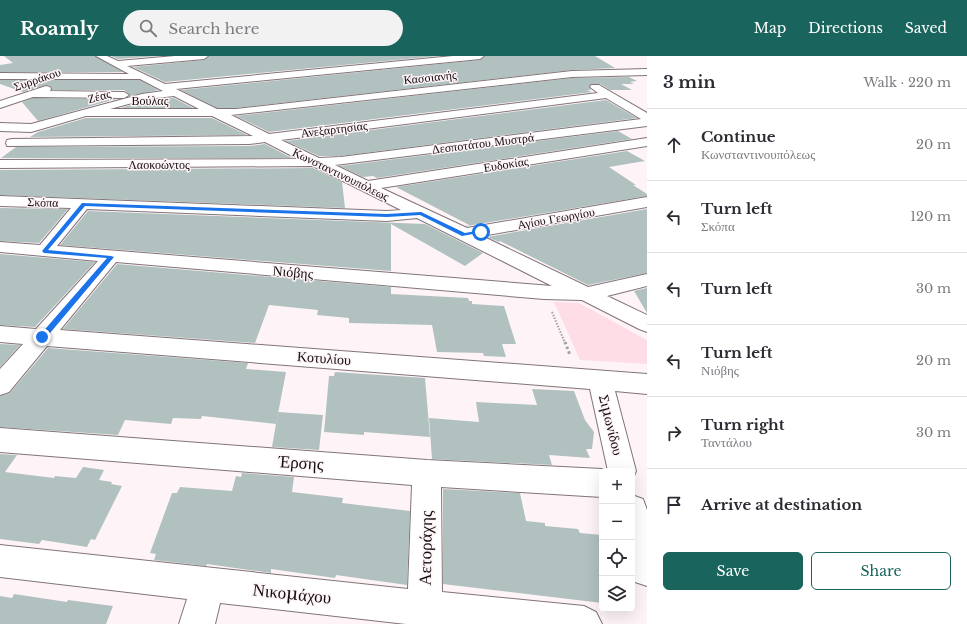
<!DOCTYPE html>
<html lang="en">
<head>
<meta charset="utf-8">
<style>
  body { margin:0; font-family:"Libre Baskerville",serif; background:#f2f2f3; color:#2b2b33 }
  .controls { position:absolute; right:12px; bottom:12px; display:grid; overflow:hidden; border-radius:6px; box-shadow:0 4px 16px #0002 }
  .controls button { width:36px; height:36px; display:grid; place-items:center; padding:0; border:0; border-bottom:1px solid #e1e1e2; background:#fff; color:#2b2b33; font:20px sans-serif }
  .stop { position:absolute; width:12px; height:12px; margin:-9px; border:3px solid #1a73e8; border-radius:50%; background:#fff }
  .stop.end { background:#1a73e8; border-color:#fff; box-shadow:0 1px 4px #0008 }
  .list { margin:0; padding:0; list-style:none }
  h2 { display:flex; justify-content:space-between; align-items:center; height:52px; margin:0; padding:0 16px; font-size:17px }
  h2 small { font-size:13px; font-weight:400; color:#7c7c81 }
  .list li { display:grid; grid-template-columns:26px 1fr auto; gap:12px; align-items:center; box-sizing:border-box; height:72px; padding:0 16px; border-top:1px solid #e1e1e2 }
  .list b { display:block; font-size:15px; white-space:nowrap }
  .list p { margin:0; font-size:13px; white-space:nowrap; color:#7c7c81 }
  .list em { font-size:13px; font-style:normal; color:#7c7c81 }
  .actions { display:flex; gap:8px; padding:12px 16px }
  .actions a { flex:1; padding:9px 0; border:1px solid #19645c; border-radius:6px; text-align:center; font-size:14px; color:#19645c }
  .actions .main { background:#19645c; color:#fff }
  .icon { flex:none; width:22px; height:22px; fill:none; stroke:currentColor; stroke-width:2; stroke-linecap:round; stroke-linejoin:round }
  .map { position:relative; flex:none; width:647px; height:568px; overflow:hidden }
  header { display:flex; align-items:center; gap:24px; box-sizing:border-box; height:56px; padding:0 20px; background:#19645c; color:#fff }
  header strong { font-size:19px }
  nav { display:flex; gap:22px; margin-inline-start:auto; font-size:14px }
  .search { width:280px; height:36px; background:#f2f2f3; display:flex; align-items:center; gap:10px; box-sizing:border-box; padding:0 14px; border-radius:22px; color:#7c7c81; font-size:15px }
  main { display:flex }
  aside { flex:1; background:#fff }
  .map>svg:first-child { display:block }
  .green { fill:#ffdde7 }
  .building { fill:#b1c1bf }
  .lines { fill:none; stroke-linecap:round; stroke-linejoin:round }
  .minor-casing { stroke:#817478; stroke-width:2 }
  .path-far1 { stroke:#a59d9f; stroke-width:2; stroke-dasharray:1.5 1.5; stroke-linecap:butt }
  .path { stroke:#a59d9f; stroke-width:3; stroke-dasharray:2.5 2.5; stroke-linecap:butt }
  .minor { fill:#fff; fill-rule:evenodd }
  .route { fill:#1a73e8 }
  .labels { text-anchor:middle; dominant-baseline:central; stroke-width:3; stroke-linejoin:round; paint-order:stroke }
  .far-street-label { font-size:12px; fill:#120d0e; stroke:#fef4f7 }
  .street-label { font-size:14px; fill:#120d0e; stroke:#fef4f7 }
  .near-street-label { font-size:17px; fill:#120d0e; stroke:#fef4f7 }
</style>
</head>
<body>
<header>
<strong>Roamly</strong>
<div class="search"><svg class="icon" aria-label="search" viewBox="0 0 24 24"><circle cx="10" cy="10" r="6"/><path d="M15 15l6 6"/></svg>Search here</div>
<nav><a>Map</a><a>Directions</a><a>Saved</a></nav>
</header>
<main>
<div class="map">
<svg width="647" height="568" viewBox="0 0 647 568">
  <rect width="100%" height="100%" fill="#fef4f7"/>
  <polygon class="green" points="554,246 579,247 647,284 647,308 580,304"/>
  <g class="building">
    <polygon points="4,0 95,0 123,16 0,16 0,9 13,7"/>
    <polygon points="111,0 158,0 118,3"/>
    <polygon points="209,0 438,0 165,26 133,11 204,4"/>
    <polygon points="485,0 595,0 615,12 572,14 236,52 217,52 181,34 480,4"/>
    <polygon points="629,21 637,25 630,26 634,28 621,28 632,34 610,34 600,28 591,28 589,31 591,34 587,34 592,36 269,76 236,60 572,22"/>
    <polygon points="0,24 140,24 158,34 130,40 124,34 52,34 51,30 46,29 23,36 0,28"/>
    <polygon points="33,42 116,43 38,65 22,46"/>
    <polygon points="174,42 193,52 121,52 147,44"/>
    <polygon points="606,44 637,62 341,100 319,100 286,85"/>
    <polygon points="86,62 212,62 247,79 30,81 38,76"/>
    <polygon points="618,75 632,83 377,122 373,120 363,121 340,110"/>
    <polygon points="265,88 292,102 1,102 16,91 249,90"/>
    <polygon points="627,95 645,105 609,111 636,129 633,129 647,138 647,140 467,170 465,169 471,170 396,131"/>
    <polygon points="313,112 342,126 345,152 0,139 0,114"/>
    <polygon points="0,152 68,153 39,187 0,185"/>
    <polygon points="647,153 647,217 588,229 500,185 499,186 487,181"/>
    <polygon points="88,155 425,168 483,197 465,210 391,168 391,215 60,189"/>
    <polygon points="0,198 95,206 35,271 0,269"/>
    <polygon points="117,208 391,231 391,238 468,242 469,245 472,245 472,248 504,250 516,288 502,288 506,301 484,300 483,297 437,296 432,269 349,267 349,262 317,259 318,254 269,249 255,287 63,273"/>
    <polygon points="647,232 647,257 634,235"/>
    <polygon points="0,288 20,289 0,311"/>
    <polygon points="48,292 248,307 246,313 286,316 276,368 202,360 201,363 173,362 171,368 125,364 118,379 0,371 0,340 10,337"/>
    <polygon points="335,316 425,322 430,381 364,376 364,379 324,376 329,320 334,320"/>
    <polygon points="532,333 574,335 585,364 594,376 592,393 586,393 590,402 549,399 552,409 432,403 429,362 479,366 476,346 537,349"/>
    <polygon points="278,356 323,359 319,394 272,391"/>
    <polygon points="0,398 17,399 5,416 54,422 55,420 76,422 83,411 104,414 99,424 112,426 111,428 122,430 95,484 91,483 87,491 42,484 39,488 0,483"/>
    <polygon points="242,417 294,421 292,436 343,442 342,447 410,455 407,529 336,519 335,522 271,513 271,517 207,508 206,510 154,504 156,498 150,497 172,437 177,437 180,431 232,435 236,420 241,421"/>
    <polygon points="443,433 520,437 526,465 545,467 545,470 578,473 580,477 602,479 602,547 443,528"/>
    <polygon points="14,538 67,546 68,544 113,550 106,568 0,568 0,540 12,542"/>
  </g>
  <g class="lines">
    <g class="minor-casing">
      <g id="minor">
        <path d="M96 0H107L118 5 175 0H208L204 3 127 10 165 28 453 0H484L480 3 176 33 217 53H236L572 15 647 13V19L572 21 231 59 269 78 598 37 590 31 591 29H599L647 57V70L335 109 368 125 647 82V90L381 132 467 172 647 141V151L482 180 588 231 647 218V230L607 240 647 259V276L639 273 582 244 544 243 116 206 60 274 647 318V338L615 335 636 415 632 424V415H608L590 333 47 290 9 336 0 339V313L23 288 0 286V270L36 273 98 205 0 196V186L40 189 71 152 0 150V140L387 155 401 154 313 110 0 112V104L298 103 265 86 249 88 7 90 6 87 7 84 12 83 253 80 212 60H86L31 76 0 75V67L31 68 142 38 163 35 140 23H0V17L129 18ZM174 40 199 53H110L147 43ZM606 42 641 63 341 101 319 102 281 84ZM87 153 387 165 417 162 552 230 57 190Z"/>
        <polygon points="46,30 50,31 51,33 50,35 124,36 129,39 124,42 33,41 0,52 0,45"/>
        <polygon points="0,372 427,404 602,413 607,415 602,415 602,441 441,431 442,536 584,550 596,556 602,568 406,568 220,547 215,568 179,568 187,543 0,521 0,489 408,533 412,429 0,396"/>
        <polygon points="632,439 643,443 647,454 647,530 635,526 632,517"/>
      </g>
    </g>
    <polyline class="path-far1" points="552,256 565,287"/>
    <polyline class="path" points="565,286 570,299"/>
    <use href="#minor" class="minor"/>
  </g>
  <polygon class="route" points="82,147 387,158 421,156 465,177 481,174 484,176 462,180 420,159 387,161 85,150 48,194 111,200 114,201 45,283 42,283 39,281 40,279 107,202 44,197 42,195"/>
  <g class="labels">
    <g class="far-street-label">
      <text transform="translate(430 21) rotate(-6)">Κασσιανής</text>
      <text transform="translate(37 23) rotate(-19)">Συρράκου</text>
      <text transform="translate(99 40) rotate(-16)">Ζέας</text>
      <text x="150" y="44">Βούλας</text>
      <text transform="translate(334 73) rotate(-7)">Ανεξαρτησίας</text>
      <text transform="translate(483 87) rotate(-7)">Δεσποτάτου Μυστρά</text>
      <text x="159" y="108">Λαοκοώντος</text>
      <text transform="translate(506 108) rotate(-9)">Ευδοκίας</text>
      <text transform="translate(341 118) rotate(26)">Κωνσταντινουπόλεως</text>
      <text transform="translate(43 146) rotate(2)">Σκόπα</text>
      <text transform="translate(556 162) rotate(-10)">Αγίου Γεωργίου</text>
    </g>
    <g class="street-label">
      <text transform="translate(293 216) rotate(5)">Νιόβης</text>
      <text transform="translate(324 302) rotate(4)">Κοτυλίου</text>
      <text transform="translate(611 369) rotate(76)">Σιμωνίδου</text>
    </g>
    <g class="near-street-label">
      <text transform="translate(301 407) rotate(4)">Έρσης</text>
      <text transform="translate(426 492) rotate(-89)">Αετοράχης</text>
      <text transform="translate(292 538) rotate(6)">Νικομάχου</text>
    </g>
  </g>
</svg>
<div class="controls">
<button>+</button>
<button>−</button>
<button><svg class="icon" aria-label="locate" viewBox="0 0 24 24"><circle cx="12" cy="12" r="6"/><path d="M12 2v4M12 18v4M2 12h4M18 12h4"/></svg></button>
<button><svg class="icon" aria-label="layers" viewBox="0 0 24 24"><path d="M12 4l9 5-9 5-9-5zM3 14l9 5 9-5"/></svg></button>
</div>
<div class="stop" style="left:481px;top:176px"></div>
<div class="stop end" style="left:42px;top:281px"></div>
</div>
<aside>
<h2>3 min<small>Walk · 220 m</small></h2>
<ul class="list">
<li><svg class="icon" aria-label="ahead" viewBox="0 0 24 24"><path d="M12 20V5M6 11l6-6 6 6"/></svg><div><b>Continue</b><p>Κωνσταντινουπόλεως</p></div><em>20 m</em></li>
<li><svg class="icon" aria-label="left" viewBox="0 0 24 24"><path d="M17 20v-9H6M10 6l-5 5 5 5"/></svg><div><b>Turn left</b><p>Σκόπα</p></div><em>120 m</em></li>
<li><svg class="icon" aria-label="left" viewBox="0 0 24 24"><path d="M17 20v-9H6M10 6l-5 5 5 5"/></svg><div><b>Turn left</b></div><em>30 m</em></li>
<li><svg class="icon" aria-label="left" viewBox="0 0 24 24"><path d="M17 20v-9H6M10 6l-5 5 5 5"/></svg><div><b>Turn left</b><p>Νιόβης</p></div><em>20 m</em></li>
<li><svg class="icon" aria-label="right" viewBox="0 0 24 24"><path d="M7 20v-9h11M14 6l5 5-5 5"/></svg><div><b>Turn right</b><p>Ταντάλου</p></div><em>30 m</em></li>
<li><svg class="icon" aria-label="arrive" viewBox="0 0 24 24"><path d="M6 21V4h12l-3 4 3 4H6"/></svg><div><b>Arrive at destination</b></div></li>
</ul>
<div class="actions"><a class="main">Save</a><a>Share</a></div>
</aside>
</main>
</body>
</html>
